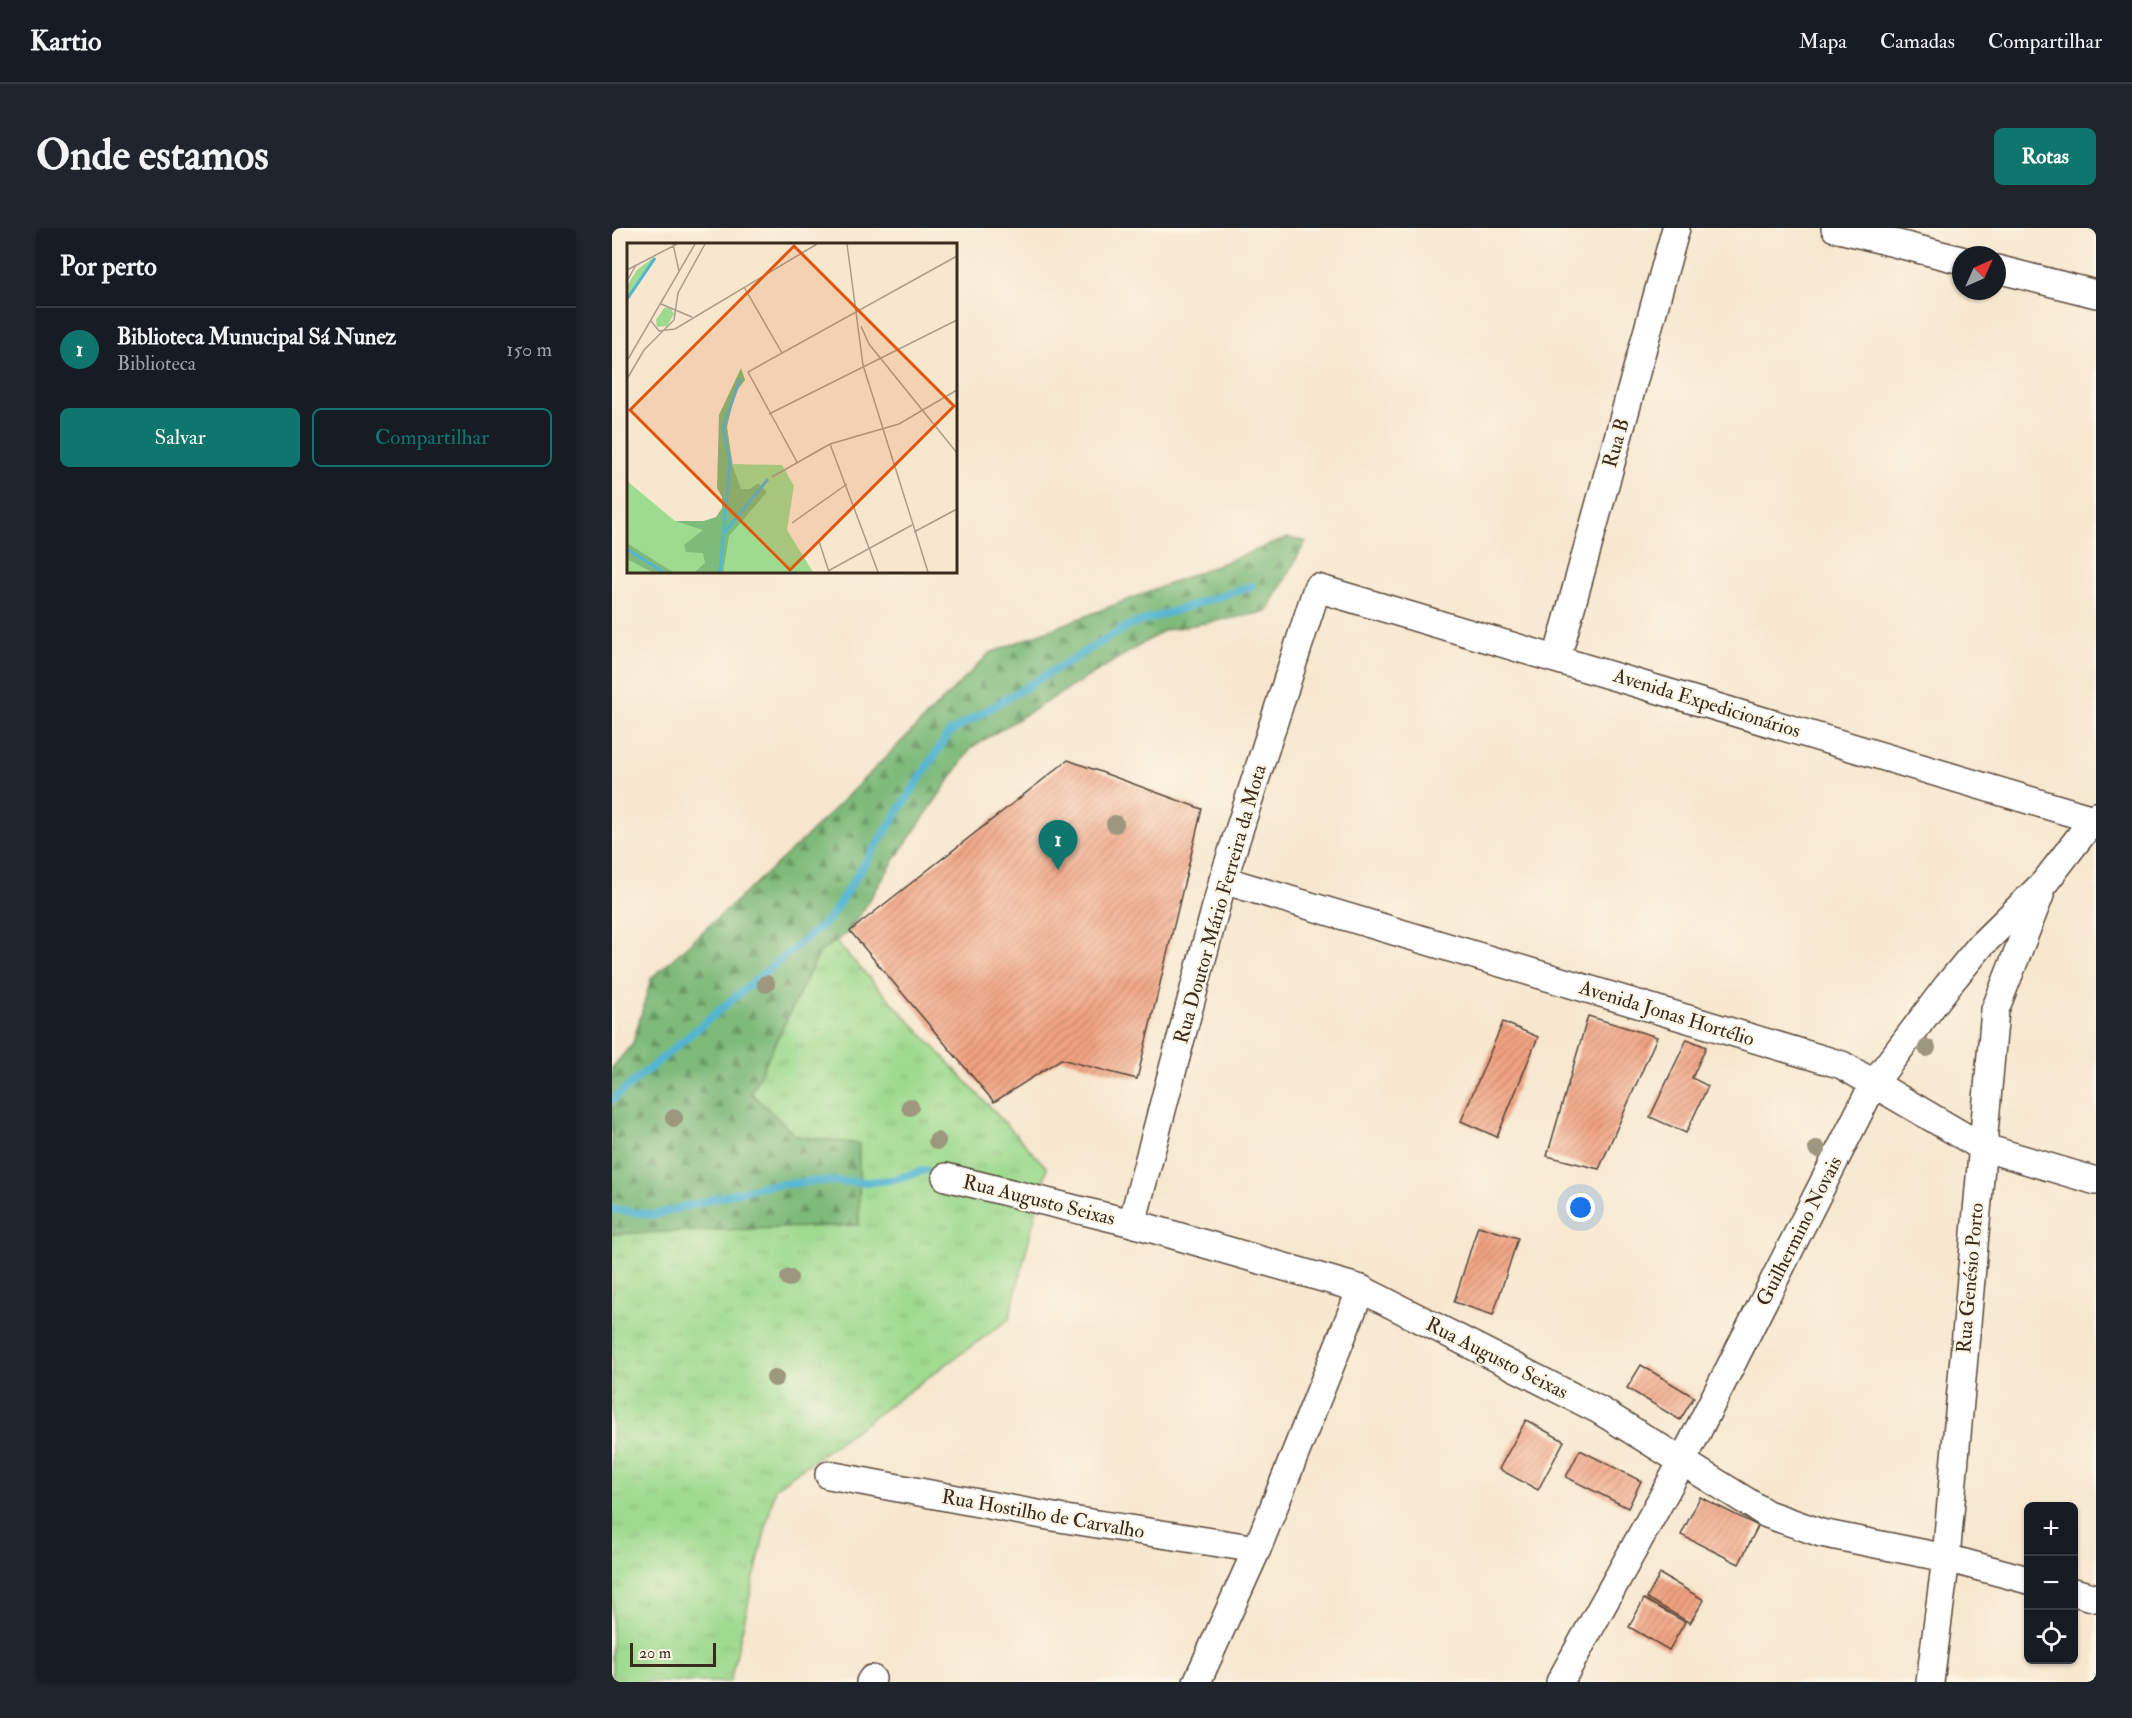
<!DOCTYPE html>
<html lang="pt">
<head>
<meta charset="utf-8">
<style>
  body { margin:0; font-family:"IM FELL Double Pica",serif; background:#20242c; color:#f1f3f6 }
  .controls { position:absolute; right:18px; bottom:18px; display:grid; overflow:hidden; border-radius:9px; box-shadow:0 2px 4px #0004 }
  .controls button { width:54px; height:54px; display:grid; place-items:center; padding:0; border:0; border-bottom:2px solid #363941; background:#171b24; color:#f1f3f6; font:30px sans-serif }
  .compass { position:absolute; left:1340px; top:18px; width:54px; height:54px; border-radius:50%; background:#171b24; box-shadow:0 2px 4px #0004; rotate:45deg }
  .scale { position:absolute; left:18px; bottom:15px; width:86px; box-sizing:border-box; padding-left:6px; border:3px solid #3b2a1e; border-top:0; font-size:16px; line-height:21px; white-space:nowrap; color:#3b2a1e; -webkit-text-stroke:4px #fcf5e5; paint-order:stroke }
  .you { position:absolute; left:969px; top:980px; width:21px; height:21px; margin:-15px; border:4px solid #fff; border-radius:50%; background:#1a73e8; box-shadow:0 0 0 9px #1a73e833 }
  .badge { display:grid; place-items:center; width:39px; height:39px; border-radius:50%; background:#0f766e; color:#fff; font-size:20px; font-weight:700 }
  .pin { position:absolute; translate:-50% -50px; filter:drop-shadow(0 2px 3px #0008) }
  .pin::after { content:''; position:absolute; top:32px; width:21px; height:18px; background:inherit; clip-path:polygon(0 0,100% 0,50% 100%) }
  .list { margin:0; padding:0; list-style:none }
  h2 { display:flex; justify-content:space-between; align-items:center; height:78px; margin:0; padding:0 24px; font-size:26px }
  h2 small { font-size:20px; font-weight:400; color:#9ea1a6 }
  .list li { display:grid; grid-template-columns:39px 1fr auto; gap:18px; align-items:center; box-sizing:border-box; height:84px; padding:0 24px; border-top:2px solid #363941 }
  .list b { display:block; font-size:22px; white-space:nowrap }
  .list p { margin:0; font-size:20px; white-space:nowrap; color:#9ea1a6 }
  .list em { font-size:20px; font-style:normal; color:#9ea1a6 }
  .actions { display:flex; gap:12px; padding:18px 24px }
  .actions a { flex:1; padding:14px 0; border:2px solid #0f766e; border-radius:9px; text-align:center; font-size:21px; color:#0f766e }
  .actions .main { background:#0f766e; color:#fff }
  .icon { flex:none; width:33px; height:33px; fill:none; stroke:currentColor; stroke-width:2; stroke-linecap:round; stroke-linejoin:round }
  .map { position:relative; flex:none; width:1484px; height:1454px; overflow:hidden; border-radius:9px }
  header { display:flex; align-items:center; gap:36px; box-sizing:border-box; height:84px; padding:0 30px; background:#171b24; border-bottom:2px solid #363941 }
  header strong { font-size:28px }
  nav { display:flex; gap:33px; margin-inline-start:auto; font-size:21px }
  .intro { display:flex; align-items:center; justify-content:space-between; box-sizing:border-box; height:144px; padding:0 36px }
  h1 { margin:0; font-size:42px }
  .button { padding:15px 27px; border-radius:9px; background:#0f766e; color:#fff; font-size:21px; font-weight:700 }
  main { display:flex; gap:36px; padding:0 36px }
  aside { flex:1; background:#171b24; border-radius:9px; box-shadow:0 2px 4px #0004 }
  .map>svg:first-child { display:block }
  .grass { fill:url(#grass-tufts); stroke:#6c8256; stroke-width:1.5 }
  .forest { fill:url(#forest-firs); stroke:#5c724c; stroke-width:1.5 }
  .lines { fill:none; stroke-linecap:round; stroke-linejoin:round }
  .stream { stroke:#53b5d2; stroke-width:8 }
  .building { fill:url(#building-hatch) }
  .minor-casing { stroke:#574639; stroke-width:30 }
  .minor { stroke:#fff; stroke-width:27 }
  .tree { fill:#9d977d }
  .labels { text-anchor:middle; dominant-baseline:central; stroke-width:4.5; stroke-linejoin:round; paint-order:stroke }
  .street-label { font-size:20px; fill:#3b2a1e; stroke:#fcf5e5 }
  .inset-river { fill:none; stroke:#53b5d2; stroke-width:3 }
  .inset-road { fill:none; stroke:#ac9b88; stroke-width:1.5 }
  .view { fill:#df570d; fill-opacity:0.15; stroke:#df570d; stroke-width:3 }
  .inset-edge { fill:none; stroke:#3b2a1e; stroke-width:3 }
</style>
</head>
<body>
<header>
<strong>Kartio</strong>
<nav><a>Mapa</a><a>Camadas</a><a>Compartilhar</a></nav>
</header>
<div class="intro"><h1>Onde estamos</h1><a class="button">Rotas</a></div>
<main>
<aside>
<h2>Por perto<small></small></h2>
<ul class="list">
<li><span class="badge">1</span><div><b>Biblioteca Munucipal Sá Nunez</b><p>Biblioteca</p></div><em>150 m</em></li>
</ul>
<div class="actions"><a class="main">Salvar</a><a>Compartilhar</a></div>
</aside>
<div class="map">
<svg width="1484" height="1454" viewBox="0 0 1484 1454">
  <defs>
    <pattern id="grass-tufts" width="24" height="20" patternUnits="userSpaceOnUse" patternTransform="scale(1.5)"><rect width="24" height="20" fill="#9eda8f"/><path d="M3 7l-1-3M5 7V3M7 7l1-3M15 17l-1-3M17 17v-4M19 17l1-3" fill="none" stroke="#89bb7b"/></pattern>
    <pattern id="forest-firs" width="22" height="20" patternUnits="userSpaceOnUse" patternTransform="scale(1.5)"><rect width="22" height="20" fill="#7eba7a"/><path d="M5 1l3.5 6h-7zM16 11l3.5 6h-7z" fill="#689763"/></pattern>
    <pattern id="building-hatch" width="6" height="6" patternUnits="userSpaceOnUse" patternTransform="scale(1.5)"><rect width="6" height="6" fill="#f1a382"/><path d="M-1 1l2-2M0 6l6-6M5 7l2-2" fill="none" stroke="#c4856a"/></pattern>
  </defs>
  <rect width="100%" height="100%" fill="#fcf5e5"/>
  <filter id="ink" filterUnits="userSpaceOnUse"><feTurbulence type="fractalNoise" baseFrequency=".0167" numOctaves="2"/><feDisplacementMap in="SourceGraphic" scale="12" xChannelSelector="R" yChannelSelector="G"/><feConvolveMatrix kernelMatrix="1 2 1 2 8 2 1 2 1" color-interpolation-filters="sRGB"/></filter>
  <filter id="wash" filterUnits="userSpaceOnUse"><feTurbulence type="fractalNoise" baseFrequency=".008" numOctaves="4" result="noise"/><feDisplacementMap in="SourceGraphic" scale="24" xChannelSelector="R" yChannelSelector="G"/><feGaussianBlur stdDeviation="1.35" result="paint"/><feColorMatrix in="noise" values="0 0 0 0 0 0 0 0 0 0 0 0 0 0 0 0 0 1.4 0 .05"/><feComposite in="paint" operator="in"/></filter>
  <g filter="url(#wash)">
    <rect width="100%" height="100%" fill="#f7e7cf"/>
    <polygon class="grass" points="221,711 435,940 397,1091 163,1260 118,1454 0,1454 0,931"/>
    <polygon class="forest" points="675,310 694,313 655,384 553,402 360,519 283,631 238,703 207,725 139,865 184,908 247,916 247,997 0,1006 0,840 21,815 39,751 193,610 378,425"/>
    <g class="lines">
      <g class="stream">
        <polyline points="0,872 217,691 337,505 518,397 640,358"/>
        <polyline points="0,981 42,987 149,958 207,953 257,954 279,952 314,942"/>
      </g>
    </g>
    <g id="blocks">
      <g class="building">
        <polygon points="456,532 590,581 525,851 449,831 382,874 238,703"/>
        <polygon points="976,788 1045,809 987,941 935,928"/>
        <polygon points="891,794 926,809 885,909 849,893"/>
        <polygon points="1075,811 1094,819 1080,850 1096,858 1074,905 1038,889"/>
        <polygon points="866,998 906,1010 881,1087 842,1074"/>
        <polygon points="1029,1137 1082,1169 1068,1192 1015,1160"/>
        <polygon points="914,1192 952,1213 926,1262 887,1241"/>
        <polygon points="968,1222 1029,1253 1016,1280 954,1249"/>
        <polygon points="1088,1269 1146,1298 1127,1336 1069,1307"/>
        <polygon points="1048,1346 1092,1372 1078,1395 1035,1370"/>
        <polygon points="1032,1371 1073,1394 1057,1422 1017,1399"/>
      </g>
    </g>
  </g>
  <g filter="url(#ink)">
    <use href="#blocks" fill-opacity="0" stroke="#574639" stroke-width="1.5"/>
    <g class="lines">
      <g class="minor-casing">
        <g id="minor">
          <polyline points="1223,0 1349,32"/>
          <polyline points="1385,41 1484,66"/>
          <polyline points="945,430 1064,0"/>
          <polyline points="611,652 1230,837 1370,919 1484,953"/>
          <polyline points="334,949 520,995 749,1061 987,1182 1155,1286 1209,1305 1334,1330 1416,1352"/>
          <polyline points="520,995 611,652 705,360 1484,592"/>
          <polyline points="217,1247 447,1290 645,1321"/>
          <polyline points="1462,1364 1484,1370"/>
          <polyline points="258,1454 260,1451"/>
          <polyline points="585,1454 645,1321 749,1061"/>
          <polyline points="948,1454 1070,1234 1262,855 1336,757 1369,717 1433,654 1484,588"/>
          <polyline points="1318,1454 1334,1330 1383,782 1428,667"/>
        </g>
      </g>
      <use href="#minor" class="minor"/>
    </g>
    <g class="tree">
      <circle cx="503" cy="596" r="9"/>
      <circle cx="154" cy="756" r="9"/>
      <circle cx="1315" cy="820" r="9"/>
      <circle cx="298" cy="879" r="9"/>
      <circle cx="62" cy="890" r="9"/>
      <circle cx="325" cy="913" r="9"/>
      <circle cx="1205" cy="921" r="9"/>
      <circle cx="177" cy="1050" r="9"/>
      <circle cx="163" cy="1150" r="9"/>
    </g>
  </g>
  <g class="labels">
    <g class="street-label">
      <text transform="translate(1004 215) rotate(-74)">Rua B</text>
      <text transform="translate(1095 475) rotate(17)">Avenida Expedicionários</text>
      <text transform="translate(608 676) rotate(-74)">Rua Doutor Mário Ferreira da Mota</text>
      <text transform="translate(1055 785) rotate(17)">Avenida Jonas Hortélio</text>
      <text transform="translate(427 972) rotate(14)">Rua Augusto Seixas</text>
      <text transform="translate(1187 1003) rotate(-63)">Guilhermino Novais</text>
      <text transform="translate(1358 1050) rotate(-85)">Rua Genésio Porto</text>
      <text transform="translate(885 1130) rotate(27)">Rua Augusto Seixas</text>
      <text transform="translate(431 1286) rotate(10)">Rua Hostilho de Carvalho</text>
    </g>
  </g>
  <g transform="translate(15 15)">
    <rect width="330" height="330" fill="#f7e7cf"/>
    <path d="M106 221 155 222 167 243 160 287 186 329H0V238L48 278H77L106 269Z" fill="#9eda8f"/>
    <path d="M114 125 118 137 108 150 100 184 106 224 114 246H123L131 240 140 249 102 293 96 329H68L78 320 76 310 59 309 57 302 76 287 48 278H77L89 274 95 265V254L90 245 92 172ZM0 300 41 326 47 329H25L0 316Z" fill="#7eba7a"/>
    <path d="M27 14 29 16 0 59V43L10 27ZM43 64 47 71 40 83 30 84 29 77 37 65Z" fill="#9eda8f"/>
    <path class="inset-river" d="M0 56 28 15M97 290 141 236M0 306 36 329M93 329 103 219 96 185 113 136"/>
    <path class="inset-road" d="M46 1 52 28M220 1 236 122 301 329M0 27 50 1M0 38 9 22M117 44 155 110M34 61 65 74M24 78 32 88 48 86 190 1M234 83 242 101 330 210M0 118 68 1M0 136 17 107 47 77 51 50 78 1M142 171 330 77M203 201 251 329M170 219 121 129 330 13M145 234 203 201 272 181 330 147M165 280 220 241M287 289 330 266M192 298 202 329M201 328 285 282"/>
    <path class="view" d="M167 3 327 163 163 327 3 167Z"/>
    <rect width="330" height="330" class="inset-edge"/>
  </g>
</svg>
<div class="controls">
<button>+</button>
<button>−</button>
<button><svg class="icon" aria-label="locate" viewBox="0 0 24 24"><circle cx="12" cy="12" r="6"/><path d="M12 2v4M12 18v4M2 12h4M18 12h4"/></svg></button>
</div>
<svg class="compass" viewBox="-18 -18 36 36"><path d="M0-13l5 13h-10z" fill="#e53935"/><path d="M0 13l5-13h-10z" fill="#9ea1a6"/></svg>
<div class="scale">20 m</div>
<div class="you"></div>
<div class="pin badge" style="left:446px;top:642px">1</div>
</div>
</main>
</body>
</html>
